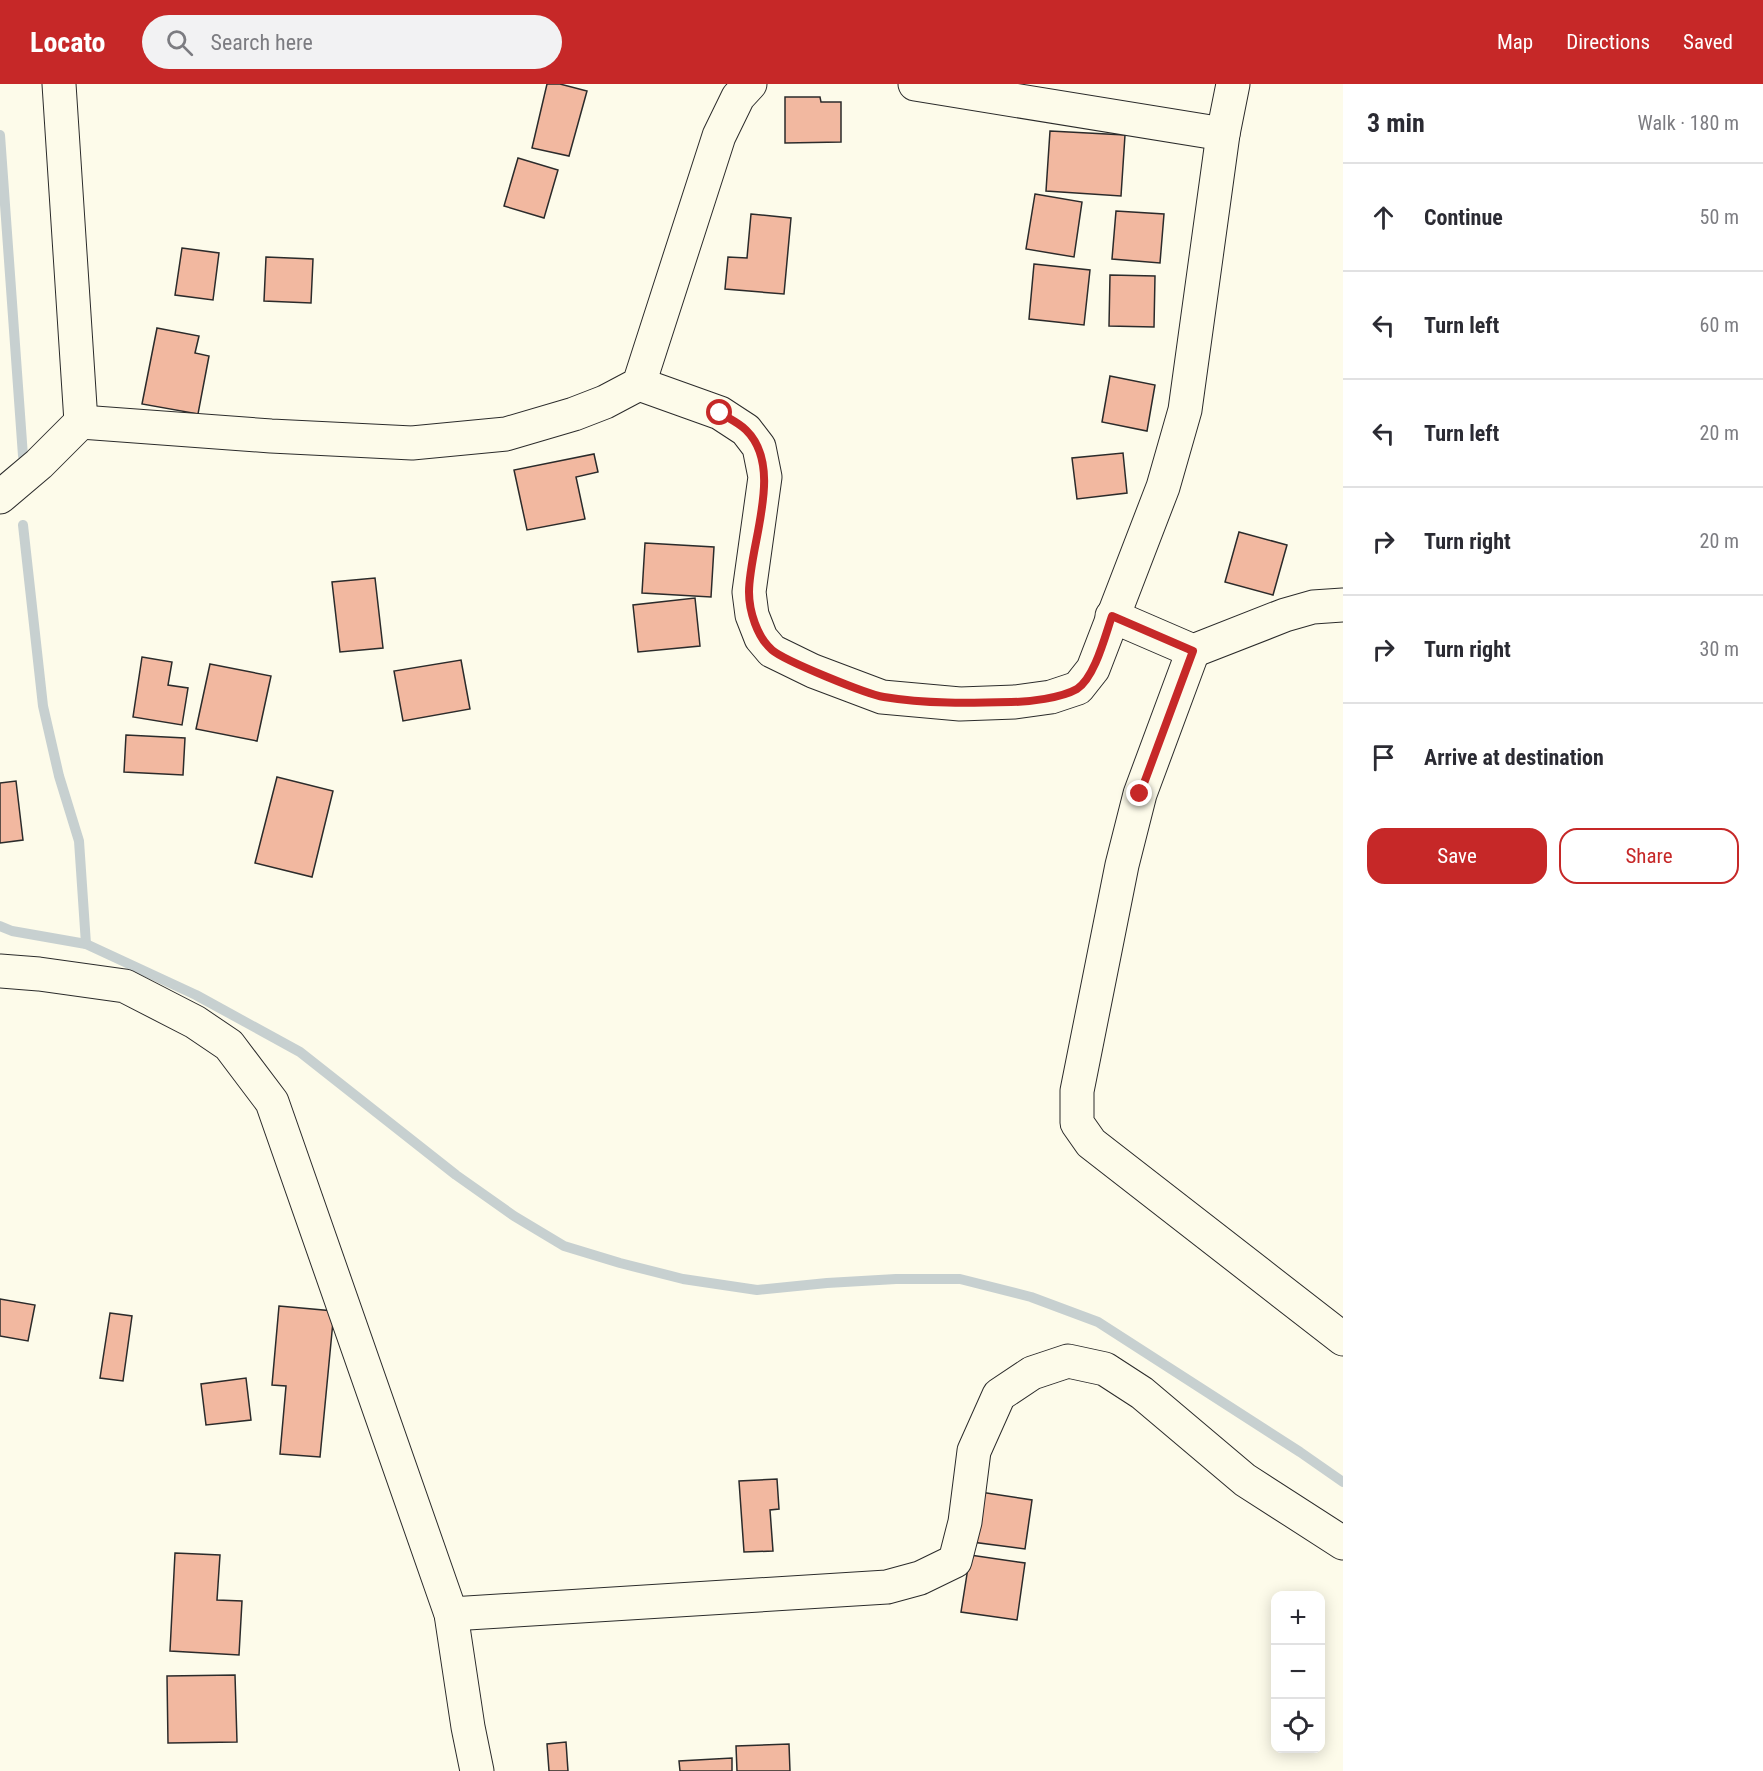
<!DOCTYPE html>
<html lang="en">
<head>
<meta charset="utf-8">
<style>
  body { margin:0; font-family:"Roboto Condensed",sans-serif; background:#f2f2f3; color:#2b2b33 }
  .controls { position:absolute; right:18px; bottom:18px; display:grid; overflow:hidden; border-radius:12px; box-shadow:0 3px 15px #0003 }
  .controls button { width:54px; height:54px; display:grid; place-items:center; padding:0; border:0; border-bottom:2px solid #e1e1e2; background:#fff; color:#2b2b33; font:30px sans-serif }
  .stop { position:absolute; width:18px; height:18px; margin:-14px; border:4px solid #c62828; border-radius:50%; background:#fff }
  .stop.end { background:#c62828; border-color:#fff; box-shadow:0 2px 6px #0008 }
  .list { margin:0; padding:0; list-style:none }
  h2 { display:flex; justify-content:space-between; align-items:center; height:78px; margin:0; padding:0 24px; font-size:26px }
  h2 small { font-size:20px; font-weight:400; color:#7c7c81 }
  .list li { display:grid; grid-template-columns:39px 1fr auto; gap:18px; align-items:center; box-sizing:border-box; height:108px; padding:0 24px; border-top:2px solid #e1e1e2 }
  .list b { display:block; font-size:22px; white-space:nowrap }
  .list em { font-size:20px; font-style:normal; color:#7c7c81 }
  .actions { display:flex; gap:12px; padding:18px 24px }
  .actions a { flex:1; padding:14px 0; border:2px solid #c62828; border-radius:18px; text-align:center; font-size:21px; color:#c62828 }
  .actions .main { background:#c62828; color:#fff }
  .icon { flex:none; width:33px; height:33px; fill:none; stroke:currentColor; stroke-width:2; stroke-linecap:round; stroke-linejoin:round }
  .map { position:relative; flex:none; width:1343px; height:1687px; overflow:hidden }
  header { display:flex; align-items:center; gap:36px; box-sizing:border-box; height:84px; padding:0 30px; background:#c62828; color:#fff }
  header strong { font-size:28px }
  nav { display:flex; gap:33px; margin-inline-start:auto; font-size:21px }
  .search { width:420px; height:54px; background:#f2f2f3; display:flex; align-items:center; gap:15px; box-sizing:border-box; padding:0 21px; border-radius:33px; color:#7c7c81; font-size:22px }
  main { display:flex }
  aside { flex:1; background:#fff }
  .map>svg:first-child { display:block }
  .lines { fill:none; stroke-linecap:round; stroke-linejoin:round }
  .stream { stroke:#c7d0d0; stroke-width:10 }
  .building { fill:#f2b8a0; stroke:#2b2b2b; stroke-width:1.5 }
  .minor-casing { stroke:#2b2b2b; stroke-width:35 }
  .minor { stroke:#fdfbea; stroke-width:33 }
  .route { stroke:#c62828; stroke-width:8 }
</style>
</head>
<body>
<header>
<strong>Locato</strong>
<div class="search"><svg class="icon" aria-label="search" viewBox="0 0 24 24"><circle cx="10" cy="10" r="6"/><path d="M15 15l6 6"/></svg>Search here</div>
<nav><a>Map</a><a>Directions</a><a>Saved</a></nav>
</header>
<main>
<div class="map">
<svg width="1343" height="1687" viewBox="0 0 1343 1687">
  <rect width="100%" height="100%" fill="#fdfbea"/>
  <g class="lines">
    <g class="stream">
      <polyline points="0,51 23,372"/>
      <polyline points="23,441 43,622 59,692 79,757 86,860"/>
      <polyline points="0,842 12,847 86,860 196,911 300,968 456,1091 514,1132 564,1162 620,1179 683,1195 757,1206 827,1199 896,1195 960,1195 1031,1213 1098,1238 1300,1368 1343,1398"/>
    </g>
  </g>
  <g class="building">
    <polygon points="547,0 560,0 587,7 569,72 532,64"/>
    <polygon points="785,13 820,13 821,18 841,18 841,58 785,59"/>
    <polygon points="1050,47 1125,51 1121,112 1046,107"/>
    <polygon points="518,74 558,86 544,134 504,122"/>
    <polygon points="1035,110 1082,118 1074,173 1026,165"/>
    <polygon points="1116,127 1164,130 1160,179 1112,175"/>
    <polygon points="751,130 791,134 784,210 725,205 728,173 747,174"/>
    <polygon points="182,164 219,169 213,216 175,211"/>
    <polygon points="266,173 313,175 311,219 264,217"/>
    <polygon points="1034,180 1090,186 1084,241 1029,235"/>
    <polygon points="1110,191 1155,192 1154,243 1109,242"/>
    <polygon points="157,244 199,252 195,269 209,272 198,330 142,320"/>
    <polygon points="1110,292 1155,301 1147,347 1102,338"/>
    <polygon points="1123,369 1127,409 1077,415 1072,374"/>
    <polygon points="594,370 598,388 576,393 585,435 527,446 514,386"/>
    <polygon points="1239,448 1287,461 1273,511 1225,498"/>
    <polygon points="645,459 714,463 711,513 642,509"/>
    <polygon points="375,494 383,564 340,568 332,498"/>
    <polygon points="695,514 700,562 638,568 633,521"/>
    <polygon points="142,573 172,578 168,601 188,604 182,641 133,633"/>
    <polygon points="461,576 470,625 403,637 394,587"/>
    <polygon points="210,580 271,592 257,657 196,645"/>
    <polygon points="126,651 185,654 183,691 124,688"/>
    <polygon points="277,693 333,707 312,793 255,779"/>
    <polygon points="16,697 23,756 0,759 0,699"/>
    <polygon points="0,1215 35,1221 28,1257 0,1252"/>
    <polygon points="279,1222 334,1227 320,1373 280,1370 286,1302 272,1301"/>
    <polygon points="110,1229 132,1232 123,1297 100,1294"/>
    <polygon points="246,1294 251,1336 206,1341 201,1300"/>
    <polygon points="777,1395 779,1425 770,1426 773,1467 744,1468 739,1397"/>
    <polygon points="980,1408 1032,1416 1025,1465 972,1458"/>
    <polygon points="175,1469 220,1471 217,1516 242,1517 239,1571 170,1567"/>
    <polygon points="970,1471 1025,1479 1017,1536 961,1528"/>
    <polygon points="235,1591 237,1658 168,1659 167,1592"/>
    <polygon points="566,1658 568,1687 549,1687 547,1660"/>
    <polygon points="789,1660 790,1687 737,1687 736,1662"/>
    <polygon points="732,1674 732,1687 680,1687 679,1677"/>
  </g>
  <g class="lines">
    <g class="minor-casing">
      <g id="minor">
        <polyline points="915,0 1223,50"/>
        <polyline points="639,300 720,329 746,346 759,363 765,393 749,508 752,531 761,554 772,567 813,587 882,613 960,620 1015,618 1051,613 1078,604 1093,585 1163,403 1185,326 1223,50 1233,0"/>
        <polyline points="81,338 271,352 412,359 506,350 574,330 605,318 639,300 719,52 738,13 750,0"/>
        <polyline points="0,413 39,380 81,338 59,0"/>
        <polyline points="1112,532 1193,567 1285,531 1313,523 1343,521"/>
        <polyline points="1193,567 1140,710 1122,781 1077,1007 1077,1039 1091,1059 1343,1255"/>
        <polyline points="0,887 39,890 125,902 195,938 229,961 272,1018 451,1530 468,1643 477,1687"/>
        <polyline points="451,1530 887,1503 920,1494 955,1477 965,1438 974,1367 999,1311 1032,1289 1068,1277 1105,1285 1142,1309 1245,1396 1343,1459"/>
      </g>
    </g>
    <use href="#minor" class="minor"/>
  </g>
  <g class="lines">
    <path class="route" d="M720 329C728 334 739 339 746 346 785 384 749 461 749 508 749 527 757 553 772 566 785 577 866 610 884 613 926 620 969 619 1011 618 1029 618 1061 614 1077 605 1095 593 1105 552 1112 532L1193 567 1140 710"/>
  </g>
</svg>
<div class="controls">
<button>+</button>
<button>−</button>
<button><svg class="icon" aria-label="locate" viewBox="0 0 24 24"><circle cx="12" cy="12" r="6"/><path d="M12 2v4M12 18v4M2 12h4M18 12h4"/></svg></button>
</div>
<div class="stop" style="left:720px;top:329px"></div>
<div class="stop end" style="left:1140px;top:710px"></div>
</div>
<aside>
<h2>3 min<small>Walk · 180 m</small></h2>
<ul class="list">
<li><svg class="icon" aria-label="ahead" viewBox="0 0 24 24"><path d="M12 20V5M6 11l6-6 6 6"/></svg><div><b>Continue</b></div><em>50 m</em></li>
<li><svg class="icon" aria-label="left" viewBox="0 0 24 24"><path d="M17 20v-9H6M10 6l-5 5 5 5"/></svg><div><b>Turn left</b></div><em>60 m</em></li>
<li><svg class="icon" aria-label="left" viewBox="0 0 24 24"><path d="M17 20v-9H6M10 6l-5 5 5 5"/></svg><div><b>Turn left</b></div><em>20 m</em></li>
<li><svg class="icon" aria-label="right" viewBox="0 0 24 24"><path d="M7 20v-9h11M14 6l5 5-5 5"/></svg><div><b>Turn right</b></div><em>20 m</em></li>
<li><svg class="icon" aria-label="right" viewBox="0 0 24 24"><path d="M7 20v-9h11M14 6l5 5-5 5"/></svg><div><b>Turn right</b></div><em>30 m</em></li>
<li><svg class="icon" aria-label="arrive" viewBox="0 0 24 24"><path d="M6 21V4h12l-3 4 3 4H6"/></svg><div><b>Arrive at destination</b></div></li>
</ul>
<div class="actions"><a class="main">Save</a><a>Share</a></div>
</aside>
</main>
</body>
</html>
